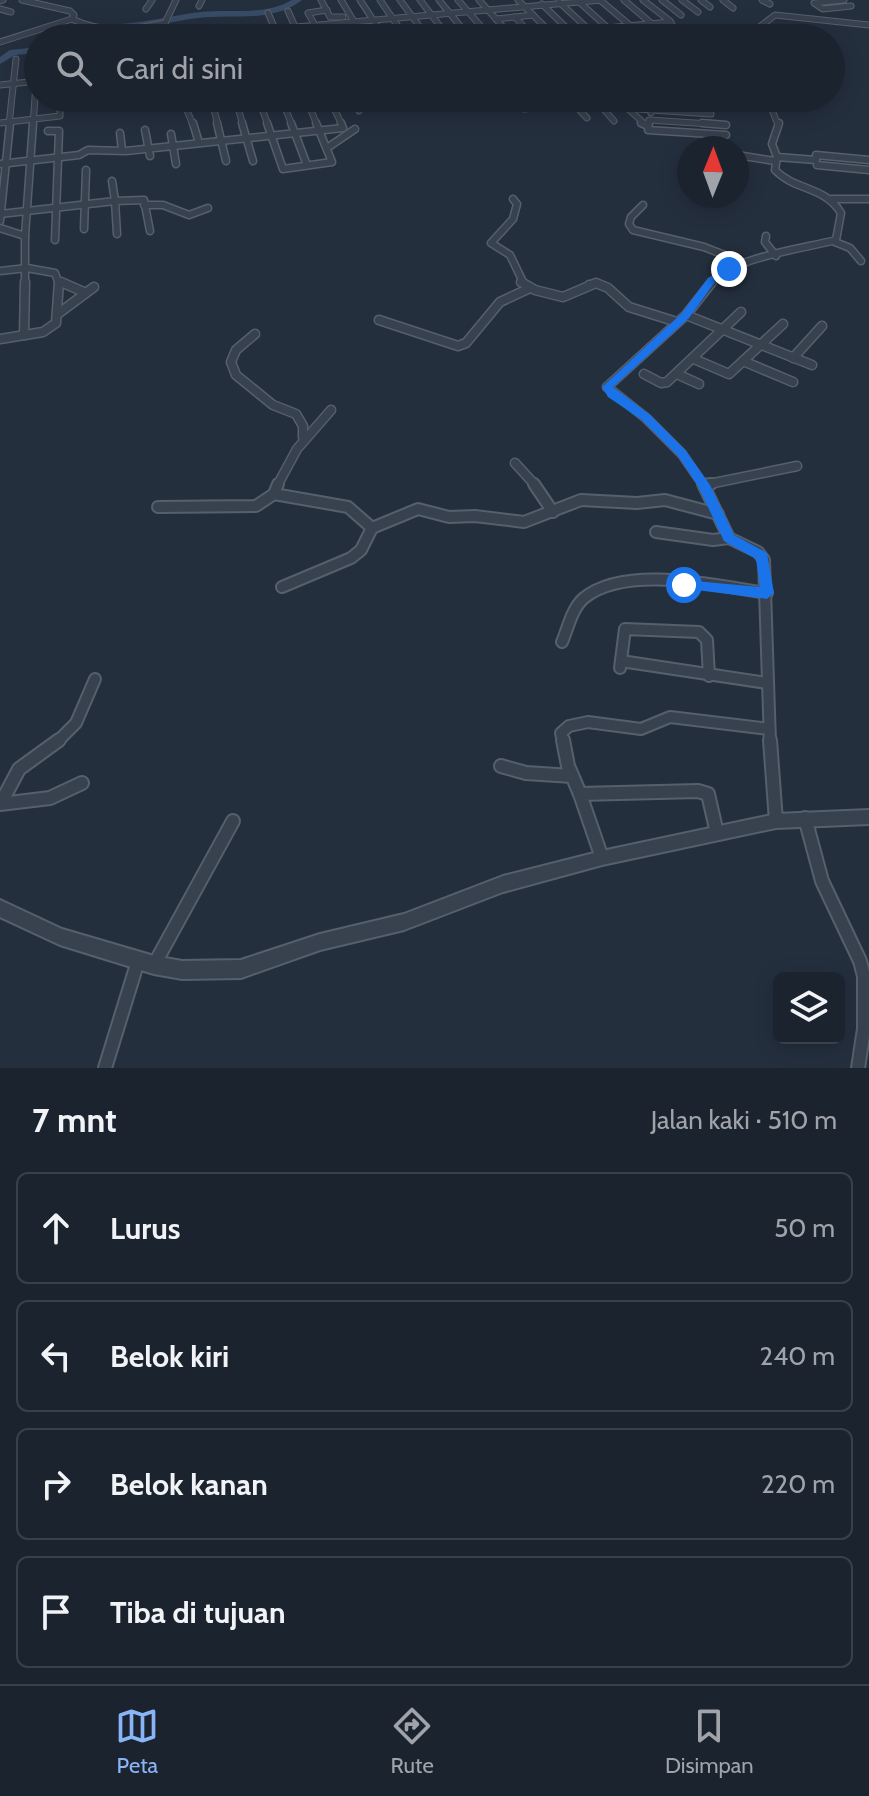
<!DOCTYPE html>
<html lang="id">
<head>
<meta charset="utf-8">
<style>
  body { margin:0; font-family:Cabin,sans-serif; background:#282f3a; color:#f1f3f6 }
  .controls { position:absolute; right:24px; bottom:24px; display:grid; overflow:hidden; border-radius:12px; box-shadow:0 4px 20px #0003 }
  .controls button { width:72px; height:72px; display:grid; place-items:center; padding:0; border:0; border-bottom:2px solid #39404a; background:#1b232e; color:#f1f3f6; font:40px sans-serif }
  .compass { position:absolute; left:677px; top:136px; width:72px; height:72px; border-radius:50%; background:#1b232e; box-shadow:0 4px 20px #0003; rotate:1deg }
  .stop { position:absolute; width:24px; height:24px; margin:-18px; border:6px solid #1a73e8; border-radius:50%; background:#fff }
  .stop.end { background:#1a73e8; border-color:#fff; box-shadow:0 2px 8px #0008 }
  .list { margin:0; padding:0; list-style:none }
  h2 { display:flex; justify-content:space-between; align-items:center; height:104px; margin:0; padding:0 32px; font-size:34px }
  h2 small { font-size:26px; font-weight:400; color:#a0a4aa }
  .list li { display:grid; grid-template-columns:52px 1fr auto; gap:24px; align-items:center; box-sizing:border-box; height:112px; margin:0 16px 16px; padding:0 16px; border:2px solid #39404a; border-radius:12px }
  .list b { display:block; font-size:30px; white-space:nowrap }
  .list em { font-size:26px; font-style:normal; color:#a0a4aa }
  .icon { flex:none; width:44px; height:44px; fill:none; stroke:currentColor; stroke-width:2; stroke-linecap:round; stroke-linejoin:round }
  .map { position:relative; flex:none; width:869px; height:1068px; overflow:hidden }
  .search { position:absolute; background:#1b232e; box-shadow:0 4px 20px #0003; left:24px; right:24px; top:24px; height:88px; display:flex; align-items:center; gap:20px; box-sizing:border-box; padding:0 28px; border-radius:44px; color:#a0a4aa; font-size:30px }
  .sheet { height:616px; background:#1b232e }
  nav { display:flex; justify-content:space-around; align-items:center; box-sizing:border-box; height:112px; border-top:2px solid #39404a; background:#1b232e; font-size:22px; color:#a0a4aa }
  nav a { display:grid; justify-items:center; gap:4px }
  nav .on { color:#8ab4f8 }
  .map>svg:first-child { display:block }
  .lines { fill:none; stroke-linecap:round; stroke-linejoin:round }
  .river { fill:#394c67; fill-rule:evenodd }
  .minor-far4-casing { stroke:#565f6c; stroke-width:7 }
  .minor-far3-casing { stroke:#565f6c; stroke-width:9 }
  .minor-far2-casing { stroke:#565f6c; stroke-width:11 }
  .minor-far1-casing { stroke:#565f6c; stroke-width:14 }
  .minor-casing { stroke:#565f6c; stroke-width:16 }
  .tertiary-casing { stroke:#565f6c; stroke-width:4 }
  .minor-far4 { stroke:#38414e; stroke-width:5 }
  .minor-far3 { stroke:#38414e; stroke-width:6 }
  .minor-far2 { stroke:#38414e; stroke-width:8 }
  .minor-far1 { stroke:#38414e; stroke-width:10 }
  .minor { stroke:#38414e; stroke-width:12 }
  .tertiary { fill:#38414e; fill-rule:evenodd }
  .route { fill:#1a73e8 }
</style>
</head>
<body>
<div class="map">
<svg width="869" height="1068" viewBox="0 0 869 1068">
  <rect width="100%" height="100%" fill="#242f3e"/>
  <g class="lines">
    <g class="river">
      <path d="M292 0H302C273 23 233 14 198 18 165 22 133 33 99 30L93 38H85L96 24C132 27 165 16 201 12 231 9 264 16 292 0Z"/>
      <polygon points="38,47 38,53 15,55 0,64 0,57 10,50"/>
    </g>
    <g class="minor-far4-casing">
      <g id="minor-far4">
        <path d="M22 0 70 11 74 15 72 19C103 34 132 30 165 23"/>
        <polyline points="321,0 330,17 343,17"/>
        <polyline points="341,0 364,38"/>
        <polyline points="360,0 385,38"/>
        <polyline points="380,0 406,38"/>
        <polyline points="400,0 428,38"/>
        <polyline points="420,0 449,38"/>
        <polyline points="439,0 470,38"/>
        <polyline points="458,0 491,38"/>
        <polyline points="479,0 513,38"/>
        <polyline points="518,0 552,34"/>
        <polyline points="577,0 619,38"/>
        <polyline points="600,0 645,38"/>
        <polyline points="624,0 652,24"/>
        <polyline points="643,0 670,21 677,34"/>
        <polyline points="662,0 681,15"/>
        <polyline points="682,0 698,12"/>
        <polyline points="701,0 710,7"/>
        <polyline points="723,0 733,8"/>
        <polyline points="762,0 770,4"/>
        <polyline points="844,0 814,3 823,9 851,6"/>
        <polyline points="0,1 3,0"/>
        <polyline points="559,2 598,38"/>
        <polyline points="542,4 577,38"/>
        <polyline points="199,6 202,0"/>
        <polyline points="0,9 11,12"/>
        <polyline points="146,9 152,0"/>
        <polyline points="288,11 300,38"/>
        <polyline points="268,13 279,38"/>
        <polyline points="515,17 534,38"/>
        <polyline points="496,19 533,15"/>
        <polyline points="334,24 342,38"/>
        <polyline points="169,38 165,23 176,0"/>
        <polyline points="171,38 602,0"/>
        <polyline points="322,38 308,13 327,10"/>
        <polyline points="501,38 670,22"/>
        <polyline points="752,38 753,32 775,15 869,25"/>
        <polyline points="0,42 72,19"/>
        <polyline points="0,85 38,81"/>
        <polyline points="182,98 193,125"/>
        <polyline points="211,98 218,125"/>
        <polyline points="235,98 243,125"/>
        <polyline points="258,98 268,125"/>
        <polyline points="281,98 292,125"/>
        <polyline points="306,98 317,125"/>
        <polyline points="329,98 342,125"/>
        <polyline points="352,98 359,111"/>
        <polyline points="569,98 574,104 617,99 646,125"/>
        <polyline points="594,98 614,121"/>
        <polyline points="774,98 772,110 778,125"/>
        <polyline points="525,99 530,98"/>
        <polyline points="212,102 250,98"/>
        <polyline points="626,108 652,110 651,113"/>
        <polyline points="524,109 574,104 587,118"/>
        <polyline points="652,110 711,114"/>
        <polyline points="0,123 60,116 60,98"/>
        <polyline points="9,125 16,59"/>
        <polyline points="33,125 38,56"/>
        <polyline points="648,125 649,120 726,125"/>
      </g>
    </g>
    <g class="minor-far3-casing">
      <g id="minor-far3">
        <polyline points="193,123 199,143"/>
        <polyline points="217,123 226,161"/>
        <polyline points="242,123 253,161"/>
        <polyline points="267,123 283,169 332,162 316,123"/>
        <polyline points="291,123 307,165"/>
        <polyline points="641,123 648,126"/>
        <polyline points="649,123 648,130 726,135"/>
        <polyline points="702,123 726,125"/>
        <polyline points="145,130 150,156"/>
        <polyline points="48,131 59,131 55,240"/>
        <polyline points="120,133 122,150"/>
        <polyline points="171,134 176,164"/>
        <polyline points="327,148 355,129"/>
        <polyline points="737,155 775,161"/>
        <polyline points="777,157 816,160 816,155 869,160"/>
        <polyline points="0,164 79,155 88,150 126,151 343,128 341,123"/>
        <polyline points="817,165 869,170"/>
        <polyline points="513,199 517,204 513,219 491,243 510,255 524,284"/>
        <polyline points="832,199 869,199"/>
        <polyline points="144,205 163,205 189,215 208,208"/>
        <polyline points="643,205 631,217 629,224 633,230 704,247 745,263"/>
        <polyline points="0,214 115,201 112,181"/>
        <polyline points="0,221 10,123"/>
        <polyline points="0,228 25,236 25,284"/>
        <polyline points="84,229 86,170"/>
        <polyline points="117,234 115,201 144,200 150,231"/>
        <polyline points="25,236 33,123"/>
        <polyline points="766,236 765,242 776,256"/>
        <polyline points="835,242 850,248 861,261"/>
        <polyline points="0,271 27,268 55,273 59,284"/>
        <polyline points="59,281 65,284"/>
        <polyline points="589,284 598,284"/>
        <path d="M710 284C732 257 802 249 836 240L841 213C825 186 795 191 775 170L777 157 772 144 779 123"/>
      </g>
    </g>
    <g class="minor-far2-casing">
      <g id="minor-far2">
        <polyline points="61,282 86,293"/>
        <polyline points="521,282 535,290 563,297 596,283 608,288 629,307 677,322"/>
        <polyline points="59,313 94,287"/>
        <polyline points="686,315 812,365"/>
        <polyline points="379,320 458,346 466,343 500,302 530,288"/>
        <polyline points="255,334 236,350 231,362 236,375 273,405 296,414 303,426 303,437"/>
        <polyline points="24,335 25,282"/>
        <polyline points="0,339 43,332 56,323 59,282"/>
        <polyline points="793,358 822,326"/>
        <polyline points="694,359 729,374 783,324"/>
        <polyline points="743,361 793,382"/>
        <polyline points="644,374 661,383 667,382 741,312"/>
        <polyline points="677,374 699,384"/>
        <polyline points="515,463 536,486"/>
        <polyline points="704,485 797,466"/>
        <polyline points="277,486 297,449 331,410"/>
        <polyline points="704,486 682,454 646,418 607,387 686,315 712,282"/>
      </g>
    </g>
    <g class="minor-far1-casing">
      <g id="minor-far1">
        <polyline points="278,484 274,494 348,507 372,528"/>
        <polyline points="534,484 553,512"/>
        <polyline points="703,484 729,538 758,552 764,560 770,742"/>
        <polyline points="704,485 711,484"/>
        <polyline points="158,507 256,506 274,494"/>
        <polyline points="656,532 713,540 729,538"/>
        <polyline points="282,587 351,558 361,550 372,528 418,509 449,517 475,516 524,522 581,500 637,503 665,500 718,514"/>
        <path d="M562 642C568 628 572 608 584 598 626 564 718 586 767 593"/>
        <polyline points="621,661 767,683"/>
        <polyline points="620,668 625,629 699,632 707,640 709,676"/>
        <polyline points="57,742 76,723 95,679"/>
        <polyline points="563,742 561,733 569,726 588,722 641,729 670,717 769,729"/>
      </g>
    </g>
    <g class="minor-casing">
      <g id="minor">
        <polyline points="563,740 568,766 580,794"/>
        <polyline points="770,740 776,821"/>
        <polyline points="501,766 526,773 572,776"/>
        <polyline points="1,803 19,769 59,740"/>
        <polyline points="0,804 50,798 82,783"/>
        <polyline points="805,818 822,881 860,961 864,976 864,1029 858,1068"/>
        <polyline points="602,858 580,794 698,791 708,794 717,833"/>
        <polyline points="154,965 233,821"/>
        <polyline points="105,1068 138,961"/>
      </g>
    </g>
    <g class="tertiary-casing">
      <polygon id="tertiary" points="869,810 869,824 776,828 602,865 503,892 404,930 320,950 241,978 182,979 154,974 60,945 0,917 0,900 62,929 154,956 182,961 241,960 320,934 404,914 503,876 602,851 776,814"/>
    </g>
    <use href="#minor-far4" class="minor-far4"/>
    <use href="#minor-far3" class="minor-far3"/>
    <use href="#minor-far2" class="minor-far2"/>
    <use href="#minor-far1" class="minor-far1"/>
    <use href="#minor" class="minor"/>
    <use href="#tertiary" class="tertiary"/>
  </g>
  <polygon class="route" points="726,267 734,269 715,282 689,318 613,387 650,415 686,451 710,485 734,535 767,553 774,593 767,599 680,588 680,581 684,580 760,587 756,559 724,541 698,486 678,456 642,420 608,397 602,387 682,313 708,278"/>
</svg>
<div class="controls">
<button><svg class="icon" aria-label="layers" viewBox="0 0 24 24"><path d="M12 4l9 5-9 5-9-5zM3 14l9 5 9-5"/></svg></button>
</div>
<svg class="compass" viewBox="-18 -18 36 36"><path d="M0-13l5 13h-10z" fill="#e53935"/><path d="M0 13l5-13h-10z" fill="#a0a4aa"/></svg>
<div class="stop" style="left:684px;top:585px"></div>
<div class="stop end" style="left:729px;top:269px"></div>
<div class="search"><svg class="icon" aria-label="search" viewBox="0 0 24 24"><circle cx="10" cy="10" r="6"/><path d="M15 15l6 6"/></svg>Cari di sini</div>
</div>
<section class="sheet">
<h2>7 mnt<small>Jalan kaki · 510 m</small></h2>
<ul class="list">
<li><svg class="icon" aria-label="ahead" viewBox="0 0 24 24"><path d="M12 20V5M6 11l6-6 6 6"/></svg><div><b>Lurus</b></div><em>50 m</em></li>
<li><svg class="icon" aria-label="left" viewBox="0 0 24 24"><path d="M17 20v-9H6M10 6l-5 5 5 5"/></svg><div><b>Belok kiri</b></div><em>240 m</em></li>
<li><svg class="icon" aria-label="right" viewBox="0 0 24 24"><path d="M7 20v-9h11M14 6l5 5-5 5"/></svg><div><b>Belok kanan</b></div><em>220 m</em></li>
<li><svg class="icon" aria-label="arrive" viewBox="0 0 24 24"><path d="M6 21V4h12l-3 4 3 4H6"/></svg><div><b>Tiba di tujuan</b></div></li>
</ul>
</section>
<nav>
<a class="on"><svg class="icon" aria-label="map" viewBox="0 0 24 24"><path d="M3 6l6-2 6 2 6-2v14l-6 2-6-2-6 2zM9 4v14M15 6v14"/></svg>Peta</a>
<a><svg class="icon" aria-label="directions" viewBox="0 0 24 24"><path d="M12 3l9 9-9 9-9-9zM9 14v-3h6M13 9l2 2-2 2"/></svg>Rute</a>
<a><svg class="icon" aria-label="saved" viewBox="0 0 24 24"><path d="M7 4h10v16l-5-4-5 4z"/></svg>Disimpan</a>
</nav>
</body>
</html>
